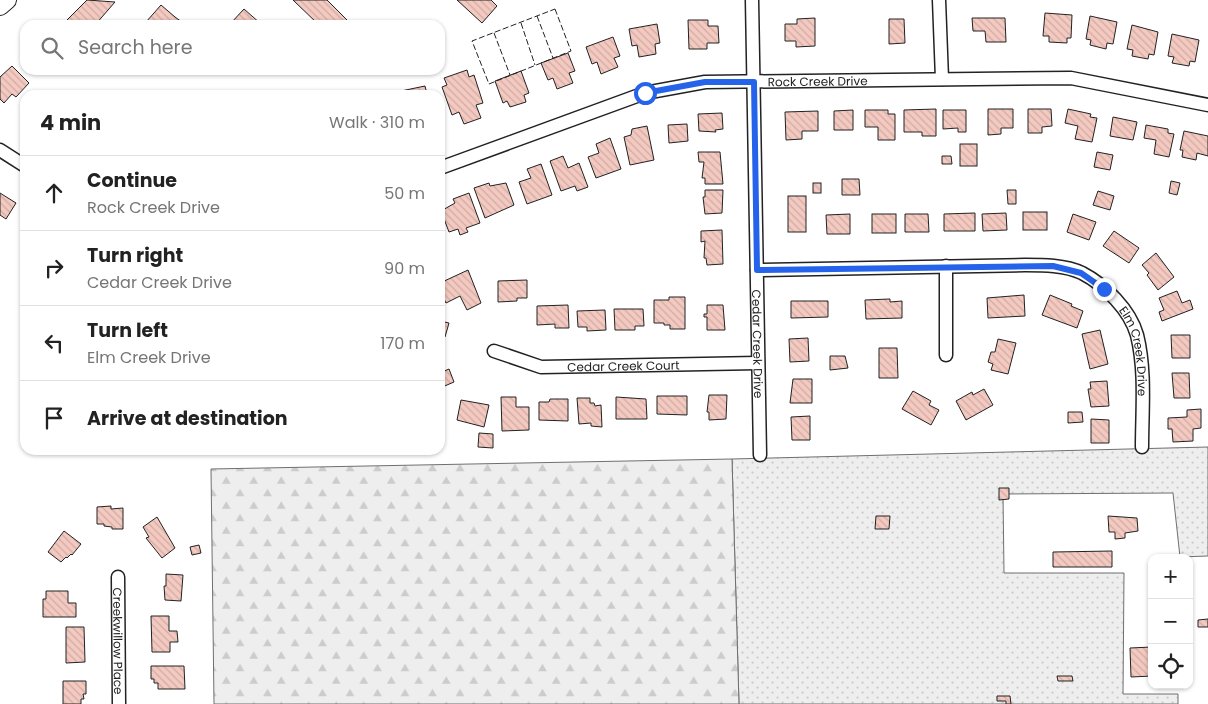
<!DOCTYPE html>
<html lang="en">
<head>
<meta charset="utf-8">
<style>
  body { margin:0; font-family:Poppins,sans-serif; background:#f6f6f6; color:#222 }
  .controls { position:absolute; right:15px; bottom:15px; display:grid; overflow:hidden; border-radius:10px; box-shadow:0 1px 4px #0004 }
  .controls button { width:45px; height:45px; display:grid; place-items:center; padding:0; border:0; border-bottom:1px solid #e0e0e0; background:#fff; color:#222; font:25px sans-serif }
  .stop { position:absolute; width:15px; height:15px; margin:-11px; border:4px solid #2563eb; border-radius:50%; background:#fff }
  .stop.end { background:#2563eb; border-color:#fff; box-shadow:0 1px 5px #0008 }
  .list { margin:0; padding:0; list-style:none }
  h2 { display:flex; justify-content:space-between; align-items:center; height:65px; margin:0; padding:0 20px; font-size:21px }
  h2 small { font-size:16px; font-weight:400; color:#767676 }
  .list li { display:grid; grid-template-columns:32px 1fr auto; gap:15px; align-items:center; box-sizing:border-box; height:75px; padding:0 20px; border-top:1px solid #e0e0e0 }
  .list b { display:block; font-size:19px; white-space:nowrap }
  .list p { margin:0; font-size:16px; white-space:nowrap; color:#767676 }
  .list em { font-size:16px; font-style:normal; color:#767676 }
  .icon { flex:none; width:28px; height:28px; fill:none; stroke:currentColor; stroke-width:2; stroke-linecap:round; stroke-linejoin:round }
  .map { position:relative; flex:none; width:1208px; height:704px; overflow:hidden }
  .search { position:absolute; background:#fff; box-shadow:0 1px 4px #0004; left:20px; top:20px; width:425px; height:55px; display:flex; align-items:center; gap:12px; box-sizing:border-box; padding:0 18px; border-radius:15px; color:#767676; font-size:19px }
  .panel { position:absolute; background:#fff; box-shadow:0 1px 4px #0004; left:20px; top:90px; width:425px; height:365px; border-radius:15px }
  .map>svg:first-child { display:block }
  .grass { fill:url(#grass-dots); stroke:#6f6f6f }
  .forest { fill:url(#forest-firs); stroke:#6f6f6f }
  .building { fill:url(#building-back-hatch); stroke:#222 }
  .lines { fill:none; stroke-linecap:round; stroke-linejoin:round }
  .street-casing { stroke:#222; stroke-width:15 }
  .secondary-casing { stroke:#222; stroke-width:20 }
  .street { stroke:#fff; stroke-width:12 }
  .secondary { stroke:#fff; stroke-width:18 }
  .fence { stroke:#222; stroke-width:1; stroke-dasharray:6 2.5; stroke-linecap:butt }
  .route { stroke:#2563eb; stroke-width:6 }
  .labels { text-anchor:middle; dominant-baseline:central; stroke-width:4; stroke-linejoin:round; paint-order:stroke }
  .street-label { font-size:12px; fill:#222; stroke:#fff }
</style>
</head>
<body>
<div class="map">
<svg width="1208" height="704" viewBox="0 0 1208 704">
  <defs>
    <pattern id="grass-dots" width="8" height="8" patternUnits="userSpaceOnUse" patternTransform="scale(1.25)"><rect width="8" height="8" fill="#eee"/><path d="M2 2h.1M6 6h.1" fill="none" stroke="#ccc" stroke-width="1.8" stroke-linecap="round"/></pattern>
    <pattern id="forest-firs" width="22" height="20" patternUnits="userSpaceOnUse" patternTransform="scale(1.25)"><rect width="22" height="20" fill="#eee"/><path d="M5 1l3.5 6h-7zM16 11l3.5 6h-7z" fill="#ccc"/></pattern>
    <pattern id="building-back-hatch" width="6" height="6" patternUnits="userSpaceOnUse" patternTransform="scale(1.25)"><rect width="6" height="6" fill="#f3c9c0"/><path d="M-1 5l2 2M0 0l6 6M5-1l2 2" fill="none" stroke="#d0aca5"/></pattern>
  </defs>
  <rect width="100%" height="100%" fill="#fff"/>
  <polygon class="grass" points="1208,447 1208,556 1180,557 1173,493 1003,494 1004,573 1124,573 1123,694 1178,694 1178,704 739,704 732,459"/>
  <polygon class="forest" points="732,459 739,704 214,704 211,469"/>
  <g class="building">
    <polygon points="87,0 115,2 95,25 62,25"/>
    <polygon points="293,0 327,0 352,25 319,25"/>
    <polygon points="457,0 491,0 497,6 482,23"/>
    <polygon points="161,5 175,17 186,25 149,25 146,22"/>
    <polygon points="244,9 261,24 261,25 230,24"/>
    <polygon points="1045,13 1072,15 1071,38 1067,38 1067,43 1049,42 1049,36 1043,36"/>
    <polygon points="1090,16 1117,22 1113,44 1107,43 1106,49 1090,45 1091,40 1086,39"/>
    <polygon points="815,18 815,46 796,47 796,41 785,41 785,24 797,24 797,19"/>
    <polygon points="972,18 1005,18 1006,42 986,42 985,31 973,31"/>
    <polygon points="889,19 904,19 905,43 889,44"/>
    <polygon points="688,20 708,20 708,26 718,26 719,43 707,43 707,49 689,49"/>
    <polygon points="657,24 660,43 655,44 656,54 639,57 637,45 632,46 629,29"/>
    <polygon points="1132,25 1158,32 1154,55 1149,54 1148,59 1132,56 1133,50 1127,49"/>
    <polygon points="1172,34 1199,40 1195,62 1190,61 1189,66 1172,63 1174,57 1168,56"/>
    <polygon points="613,37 620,56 614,58 618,67 601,74 597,62 592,64 586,47"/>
    <polygon points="568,53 575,71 569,73 573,83 557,89 553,78 548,80 541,63"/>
    <polygon points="12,66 29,83 16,97 12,94 4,103 0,99 0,77"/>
    <polygon points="467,70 469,77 474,75 483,103 476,105 481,118 464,124 459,112 452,115 442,87 447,85 444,78"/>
    <polygon points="521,71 529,93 524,95 526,102 510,107 507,101 503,103 495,81"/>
    <polygon points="425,86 427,94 431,95 402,95 401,91"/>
    <rect x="362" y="92" width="25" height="3"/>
    <polygon points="936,109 936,136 922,136 922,132 904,132 904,110"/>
    <polygon points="988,109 1013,109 1013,128 1001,128 1001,134 988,135"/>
    <polygon points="1028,109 1051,109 1052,126 1042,127 1042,133 1028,133"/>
    <polygon points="1068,109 1091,114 1090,117 1097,118 1092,142 1075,139 1078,126 1065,123"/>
    <polygon points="853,110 853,130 834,130 834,111"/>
    <polygon points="865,110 888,110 888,114 895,114 895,140 878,140 878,127 865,127"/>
    <polygon points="943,110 966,110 966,132 958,132 958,128 943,129"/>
    <polygon points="818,111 818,131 802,131 802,139 786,140 785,112"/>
    <polygon points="722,113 723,129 715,130 716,132 699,131 698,114"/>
    <polygon points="1113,117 1137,122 1133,140 1110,136"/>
    <polygon points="687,124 688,141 669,143 668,125"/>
    <polygon points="1146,125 1168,129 1168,133 1174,134 1169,157 1154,154 1156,140 1144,138"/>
    <polygon points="647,126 654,160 630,165 624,137 631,135 632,129"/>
    <polygon points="1184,131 1208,136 1208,156 1197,153 1196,160 1182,157 1183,150 1180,150"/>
    <polygon points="610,138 621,169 596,178 588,157 599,153 596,144"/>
    <rect x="960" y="144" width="17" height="22"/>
    <polygon points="698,152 720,152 723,184 705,184 705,178 702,178 704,162 699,162"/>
    <polygon points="1097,152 1113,155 1110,170 1094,167"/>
    <polygon points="563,156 568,168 579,163 588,187 577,191 575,186 561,191 550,161"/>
    <polygon points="942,156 951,156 952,164 942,164"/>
    <polygon points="541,164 552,195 527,204 519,182 531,178 527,169"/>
    <polygon points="842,179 859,179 860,195 842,195"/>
    <polygon points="1171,181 1180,183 1177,195 1169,193"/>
    <polygon points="489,183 490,186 506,183 514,205 485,218 474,188"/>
    <rect x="813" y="183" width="8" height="10"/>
    <polygon points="705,190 723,190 722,213 705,214 703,197 705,197"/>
    <polygon points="1007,190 1016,190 1016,204 1008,204"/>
    <polygon points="1098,191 1114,196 1110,210 1093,205"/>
    <polygon points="0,193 16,203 6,219 0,215"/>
    <polygon points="469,193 480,223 466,228 468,232 460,235 458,229 449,232 441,211 455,203 453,199"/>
    <rect x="788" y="196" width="18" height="36"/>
    <rect x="1023" y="212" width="24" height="18"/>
    <polygon points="975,213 975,231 944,231 944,214"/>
    <polygon points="1006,213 1007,230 983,231 982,214"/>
    <polygon points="850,214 850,234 827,234 826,215"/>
    <rect x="872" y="214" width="24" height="19"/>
    <polygon points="905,214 928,214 929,232 905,232"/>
    <polygon points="1073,214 1096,222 1089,240 1067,232"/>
    <polygon points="722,230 723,264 707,265 706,258 704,258 705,241 701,242 701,231"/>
    <polygon points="1114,231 1139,248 1129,263 1103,246"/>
    <polygon points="1156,253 1174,277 1158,290 1147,275 1149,273 1142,265"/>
    <polygon points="468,270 481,303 467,310 460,296 446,303 440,291 440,283"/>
    <polygon points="527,280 527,298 517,298 517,301 498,302 498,281"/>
    <polygon points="1177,291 1182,303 1190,300 1193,309 1162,321 1159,312 1164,310 1159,298"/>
    <polygon points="1024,295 1025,316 988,318 987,298"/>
    <polygon points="1050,295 1072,304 1071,306 1083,311 1077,328 1042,315"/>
    <polygon points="669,297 685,297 685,329 670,329 670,325 664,325 664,323 654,323 654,300 669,300"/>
    <polygon points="890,299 890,302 902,301 902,318 866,319 865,300"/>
    <polygon points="791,301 828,301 828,317 791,318"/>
    <polygon points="568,305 569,328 555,328 555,324 537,325 537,306"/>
    <polygon points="707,305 723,305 725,330 707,330 707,317 704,317 704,314 707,314"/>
    <polygon points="614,309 643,309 644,326 635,326 635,330 615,330"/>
    <polygon points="605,310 606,330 587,331 587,327 578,327 577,311"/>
    <polygon points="440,321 449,323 445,337 440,335"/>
    <polygon points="1100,330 1108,364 1090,369 1082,334"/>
    <polygon points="1171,335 1190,335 1190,358 1172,358"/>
    <polygon points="808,338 809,361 790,362 789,339"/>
    <polygon points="998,339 1016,343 1008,374 991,370 993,364 988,362 991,352 995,352"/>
    <polygon points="879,348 897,348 898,378 879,378"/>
    <polygon points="830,356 845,356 848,368 830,370"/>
    <polygon points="449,369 454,382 440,388 440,373"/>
    <polygon points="1172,373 1189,373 1190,398 1174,398"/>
    <polygon points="793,379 812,379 812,403 790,403"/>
    <polygon points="1107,381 1109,406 1091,407 1088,389 1091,389 1090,382"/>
    <polygon points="984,389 993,405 966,420 956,401 972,392 973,395"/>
    <polygon points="913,391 931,401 929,405 939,410 931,425 902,409"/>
    <polygon points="709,395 727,395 726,419 709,420 709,412 707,412"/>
    <polygon points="657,396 687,396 687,415 657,414"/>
    <polygon points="501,397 516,397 516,407 529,407 529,430 502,431"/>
    <polygon points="616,397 646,399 647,419 616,419"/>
    <polygon points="577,398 590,398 590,403 594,403 595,406 601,405 602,427 591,426 591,423 579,424"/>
    <polygon points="550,399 568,399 568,421 539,420 539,402 549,402"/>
    <polygon points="461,400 489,405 484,427 457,420"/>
    <polygon points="1201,409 1201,428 1193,429 1193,441 1173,442 1172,429 1168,429 1168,418 1187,417 1187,410"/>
    <polygon points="1068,412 1082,412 1083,422 1068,423"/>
    <polygon points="810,416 810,440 792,440 791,417"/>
    <polygon points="1091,419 1109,420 1109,443 1091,443"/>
    <polygon points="479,433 493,434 493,448 478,447"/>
    <polygon points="999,488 1009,488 1009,499 999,500"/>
    <polygon points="111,506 111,509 123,508 123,529 112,529 112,527 104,526 104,524 97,524 97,507"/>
    <polygon points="876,516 890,516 889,529 875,529"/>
    <polygon points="1108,516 1137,518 1138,531 1125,533 1125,538 1115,539 1115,532 1109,532"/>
    <polygon points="157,517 175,548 162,558 146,538 149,537 143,527"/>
    <polygon points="64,531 81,544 72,555 71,554 67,558 66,557 61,562 48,552"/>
    <polygon points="199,545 201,553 192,555 190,547"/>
    <polygon points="1112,551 1112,567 1053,567 1053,552"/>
    <polygon points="166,574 183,575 181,601 165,600 164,586 166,586"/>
    <polygon points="46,591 68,591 68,603 76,603 76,617 43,617 43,599 46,599"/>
    <polygon points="151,616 169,616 169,631 177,631 178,642 170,642 170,652 152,652"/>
    <polygon points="1208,619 1208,627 1198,627 1198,620"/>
    <polygon points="66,627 84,627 85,662 66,663"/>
    <polygon points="1152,647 1152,676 1131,677 1130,648"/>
    <polygon points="151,666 184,666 185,689 158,689 158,683 154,683 154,679 151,679"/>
    <polygon points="1057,676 1072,676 1073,681 1058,681"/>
    <polygon points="63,681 86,681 86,694 83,694 84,699 81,699 81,704 63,704"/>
    <polygon points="997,696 1010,696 1011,704 1006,704 1006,701 997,701"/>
  </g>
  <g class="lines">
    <g class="street-casing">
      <g id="street">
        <path id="s1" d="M752 0 760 455"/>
        <polyline points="939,0 942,79"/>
        <polyline points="0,150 25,166"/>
        <path id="s2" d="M440 168 645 93 705 82 1071 78 1208 105"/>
        <polyline points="946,266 946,355"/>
        <path id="s3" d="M757 270 1025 265C1043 265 1065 265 1082 273 1105 285 1130 310 1137 335 1146 371 1142 411 1142 447"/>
        <path id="s4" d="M494 351 541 367 758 363"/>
        <path id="s5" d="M118 577 119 704"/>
      </g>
    </g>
    <g class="secondary-casing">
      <polyline id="secondary" points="0,6 7,0"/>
    </g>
    <use href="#street" class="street"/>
    <use href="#secondary" class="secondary"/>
    <g class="fence">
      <polygon points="555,9 571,51 489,84 472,41"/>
      <polyline points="537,16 553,58"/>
      <polyline points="521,23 535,65"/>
      <polyline points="494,33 510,75"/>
    </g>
  </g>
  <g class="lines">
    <polyline class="route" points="645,93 705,82 754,82 757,270 1053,266 1081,273 1104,289"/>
  </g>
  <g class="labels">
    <g class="street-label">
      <text stroke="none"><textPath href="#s2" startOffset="392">Rock Creek Drive</textPath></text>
      <text stroke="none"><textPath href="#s1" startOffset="344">Cedar Creek Drive</textPath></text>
      <text stroke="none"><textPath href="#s3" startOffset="426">Elm Creek Drive</textPath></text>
      <text stroke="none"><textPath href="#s4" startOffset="132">Cedar Creek Court</textPath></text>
      <text stroke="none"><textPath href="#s5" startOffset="64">Creekwillow Place</textPath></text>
    </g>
  </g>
</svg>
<div class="controls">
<button>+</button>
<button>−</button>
<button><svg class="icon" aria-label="locate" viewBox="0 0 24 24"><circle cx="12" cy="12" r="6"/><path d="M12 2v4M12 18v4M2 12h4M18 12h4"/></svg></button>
</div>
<div class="stop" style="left:645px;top:93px"></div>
<div class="stop end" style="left:1104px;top:289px"></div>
<div class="search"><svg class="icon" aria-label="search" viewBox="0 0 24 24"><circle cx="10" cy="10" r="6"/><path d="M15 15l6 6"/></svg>Search here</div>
<section class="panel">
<h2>4 min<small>Walk · 310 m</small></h2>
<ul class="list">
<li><svg class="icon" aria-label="ahead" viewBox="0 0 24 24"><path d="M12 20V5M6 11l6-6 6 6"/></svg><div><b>Continue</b><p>Rock Creek Drive</p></div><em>50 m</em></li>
<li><svg class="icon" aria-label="right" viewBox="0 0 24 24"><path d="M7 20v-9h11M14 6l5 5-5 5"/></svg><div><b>Turn right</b><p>Cedar Creek Drive</p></div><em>90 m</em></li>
<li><svg class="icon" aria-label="left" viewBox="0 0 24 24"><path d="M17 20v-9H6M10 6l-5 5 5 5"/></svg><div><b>Turn left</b><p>Elm Creek Drive</p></div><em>170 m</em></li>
<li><svg class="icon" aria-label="arrive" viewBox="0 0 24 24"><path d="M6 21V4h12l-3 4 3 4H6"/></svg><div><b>Arrive at destination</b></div></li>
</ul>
</section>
</div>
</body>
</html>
